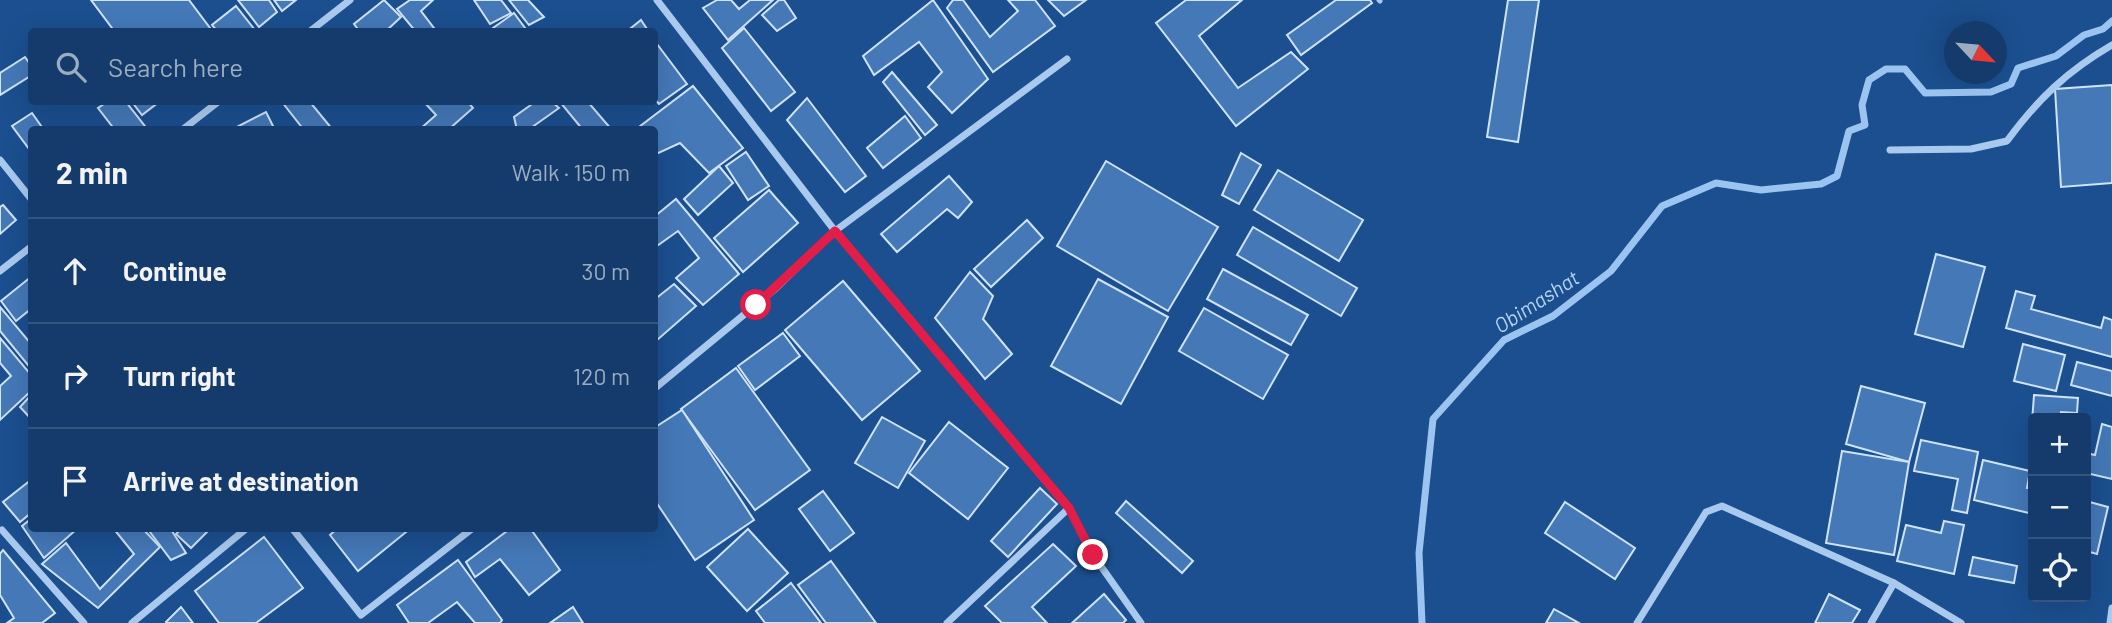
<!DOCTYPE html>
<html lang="en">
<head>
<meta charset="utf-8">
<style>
  body { margin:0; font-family:Barlow,sans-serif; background:#214673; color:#f1f3f6 }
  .controls { position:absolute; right:21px; bottom:21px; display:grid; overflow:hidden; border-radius:7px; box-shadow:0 7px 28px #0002 }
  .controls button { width:63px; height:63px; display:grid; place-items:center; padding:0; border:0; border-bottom:2px solid #33557e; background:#143b6b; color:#f1f3f6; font:35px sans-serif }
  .compass { position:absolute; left:1944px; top:21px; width:63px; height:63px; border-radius:50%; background:#143b6b; box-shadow:0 7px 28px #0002; rotate:116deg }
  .stop { position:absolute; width:21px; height:21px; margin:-16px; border:5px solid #e11d48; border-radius:50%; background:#fff }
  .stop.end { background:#e11d48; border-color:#fff; box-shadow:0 2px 7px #0008 }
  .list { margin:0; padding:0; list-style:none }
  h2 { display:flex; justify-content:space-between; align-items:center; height:91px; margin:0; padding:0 28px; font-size:30px }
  h2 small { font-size:23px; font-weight:400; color:#9dadc1 }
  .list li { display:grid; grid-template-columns:46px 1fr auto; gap:21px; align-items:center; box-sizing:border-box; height:105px; padding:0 28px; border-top:2px solid #33557e }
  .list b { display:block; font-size:26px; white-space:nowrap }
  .list em { font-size:23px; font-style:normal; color:#9dadc1 }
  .icon { flex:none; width:38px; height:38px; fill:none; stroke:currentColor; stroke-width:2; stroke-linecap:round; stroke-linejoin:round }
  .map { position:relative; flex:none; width:2112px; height:623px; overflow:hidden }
  .search { position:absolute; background:#143b6b; box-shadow:0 7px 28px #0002; left:28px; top:28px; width:630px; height:77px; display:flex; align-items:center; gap:18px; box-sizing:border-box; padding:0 24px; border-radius:7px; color:#9dadc1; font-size:26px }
  .panel { position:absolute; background:#143b6b; box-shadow:0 7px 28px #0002; left:28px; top:126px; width:630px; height:406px; border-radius:7px }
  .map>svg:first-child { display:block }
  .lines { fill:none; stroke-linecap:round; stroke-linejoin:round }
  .stream { stroke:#9cc4f0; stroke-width:7 }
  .building { fill:#4478b7; stroke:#cfe3fa; stroke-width:2 }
  .lane { stroke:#a9c9ee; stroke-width:5 }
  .street { stroke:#a9c9ee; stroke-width:7 }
  .route { stroke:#e11d48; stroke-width:9 }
  .labels { text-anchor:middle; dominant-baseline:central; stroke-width:7; stroke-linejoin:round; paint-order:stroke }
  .water-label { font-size:21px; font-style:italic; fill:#b5d3f5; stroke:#1b4f8f }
</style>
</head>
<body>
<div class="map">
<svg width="2112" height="623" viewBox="0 0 2112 623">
  <rect width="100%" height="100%" fill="#1b4f8f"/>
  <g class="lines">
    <polyline class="stream" points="1422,623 1419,553 1433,419 1504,340 1553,316 1611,271 1662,206 1716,183 1761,190 1821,184 1837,176 1849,131 1865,125 1862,105 1869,80 1886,69 1905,69 1925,93 1991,92 2011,84 2018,68 2056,56 2084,35 2103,29 2112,21"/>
  </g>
  <g class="building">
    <polygon points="91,0 189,0 213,32 115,32"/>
    <polygon points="238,0 269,0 277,12 259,27"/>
    <polygon points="274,0 296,0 282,11"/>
    <polygon points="384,0 401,17 385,32 360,32 354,24"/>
    <polygon points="410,0 433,0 421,11 437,32 416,32 397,9"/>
    <polygon points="474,0 501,0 511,13 490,24"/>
    <polygon points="509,0 528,0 544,17 529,25"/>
    <polygon points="717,0 731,0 739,9 750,0 773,0 728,40 703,8"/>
    <polygon points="779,0 784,0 796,18 777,31 762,15"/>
    <polygon points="933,0 988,79 952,113 928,87 942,72 919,42 874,75 863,56"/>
    <polygon points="953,0 963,0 990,37 1018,11 1008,0 1035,0 1055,26 993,72 947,8"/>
    <polygon points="1048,0 1086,0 1064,16"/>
    <polygon points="1186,0 1242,0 1199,36 1238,88 1291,52 1308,69 1236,126 1156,23"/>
    <polygon points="1336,0 1370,0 1372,3 1301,55 1287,35"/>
    <polygon points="1508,0 1539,0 1518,142 1487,137"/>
    <polygon points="236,6 255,30 218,32 212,25"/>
    <polygon points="514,13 528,32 495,32 493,28"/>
    <polygon points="641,20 649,32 626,32"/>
    <polygon points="744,28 795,92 771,111 722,48"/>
    <polygon points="654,40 687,84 659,104 654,98"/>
    <polygon points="25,57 32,67 32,75 0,95 0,73"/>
    <polygon points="892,72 937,125 925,135 883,82"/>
    <polygon points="2112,85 2112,183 2061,187 2055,89"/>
    <polygon points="693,86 743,148 709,173 680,143 654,155 654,130 635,130"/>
    <polygon points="807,98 866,176 845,192 787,120"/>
    <polygon points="107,102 126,102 148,130 115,130 98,108"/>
    <polygon points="132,102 159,102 142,115"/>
    <polygon points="282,102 310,102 333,130 304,130"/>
    <polygon points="424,102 468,102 473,108 448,130 419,130 436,115"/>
    <polygon points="535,102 552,102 559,108 528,130 517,130 514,117"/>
    <polygon points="560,102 588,102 612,130 583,130"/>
    <polygon points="266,112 275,130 231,130"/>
    <polygon points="32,113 44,130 32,130 32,153 12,126"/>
    <polygon points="905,116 921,138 883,168 867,148"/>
    <polygon points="746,152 769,186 748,200 726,166"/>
    <polygon points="1241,153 1261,165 1239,204 1222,195"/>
    <polygon points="1106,161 1218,227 1168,311 1057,246"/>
    <polygon points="719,166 733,183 698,215 684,199"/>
    <polygon points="1278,170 1363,220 1339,261 1254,210"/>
    <polygon points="949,176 972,202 958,218 947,209 897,252 881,234"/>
    <polygon points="769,190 798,223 743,272 714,238"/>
    <polygon points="676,199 739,274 703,305 676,278 699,258 678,231 654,248 654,217"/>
    <polygon points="3,205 16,220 0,234 0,207"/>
    <polygon points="1027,220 1043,238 991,287 974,269"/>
    <polygon points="1253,227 1357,288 1341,316 1237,255"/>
    <polygon points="1936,254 1985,267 1963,347 1915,334"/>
    <polygon points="1223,269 1308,315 1291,345 1207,299"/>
    <polygon points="970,272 993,296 983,319 1012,354 985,379 935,318"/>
    <polygon points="32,276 32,308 16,321 1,301"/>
    <polygon points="1098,279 1168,317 1121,404 1051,366"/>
    <polygon points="843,281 920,371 862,420 785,330"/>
    <polygon points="674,284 696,306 656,341 654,300"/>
    <polygon points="2016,291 2035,296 2031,309 2101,328 2104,317 2112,320 2112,357 2006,328"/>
    <polygon points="0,307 32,345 32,370 0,331"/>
    <polygon points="1204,308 1288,355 1263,399 1179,351"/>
    <polygon points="783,333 800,356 755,390 738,366"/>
    <polygon points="0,338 32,376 32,390 0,420 0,386 11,376 0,363"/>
    <polygon points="2023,344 2065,355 2056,391 2014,381"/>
    <polygon points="2077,362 2112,371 2112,396 2071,385"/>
    <polygon points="736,368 810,470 755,510 681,409"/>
    <polygon points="1861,386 1925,403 1909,462 1846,444"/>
    <polygon points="31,395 32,395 32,420 20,407"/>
    <polygon points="2034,395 2078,398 2077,413 2061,412 2060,418 2033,418 2031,436"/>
    <polygon points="682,410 754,520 695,560 654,499 654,428"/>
    <polygon points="882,417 925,441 898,488 855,463"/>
    <polygon points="949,422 1008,468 968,519 909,473"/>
    <polygon points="2102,424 2112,427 2112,479 2086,473 2086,453 2095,455"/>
    <polygon points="1921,440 1978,452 1967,513 1952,510 1958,479 1914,471"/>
    <polygon points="1842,451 1909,462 1894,555 1826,543"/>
    <polygon points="1983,460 2030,471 2027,488 2033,489 2033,514 1974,500"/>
    <polygon points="32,479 32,512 20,522 3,502"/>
    <polygon points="1040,488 1057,504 1008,557 991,541"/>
    <polygon points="823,491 854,533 830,551 799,509"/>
    <polygon points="1126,501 1193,561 1182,573 1116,513"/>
    <polygon points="2086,501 2108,507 2097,554 2086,551"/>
    <polygon points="1565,502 1635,548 1615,579 1545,533"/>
    <polygon points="32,518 32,528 78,528 44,558 22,526"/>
    <polygon points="1944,521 1964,525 1954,574 1897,561 1906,525 1941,533"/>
    <polygon points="113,528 142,528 160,547 98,608 42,564 66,543 100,589 134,554"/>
    <polygon points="147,528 170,528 186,553 171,560"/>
    <polygon points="182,528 211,528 191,548 176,534"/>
    <polygon points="338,528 411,528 358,571 330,535"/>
    <polygon points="511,528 530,528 560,570 529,595 500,559 475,577 466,562"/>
    <polygon points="748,529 788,573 747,611 707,567"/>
    <polygon points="264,537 303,588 256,623 219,623 195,591"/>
    <polygon points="1053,544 1076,566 1032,607 1047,623 1002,623 985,606"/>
    <polygon points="3,550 55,613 42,623 7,623 14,618 0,595 0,554"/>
    <polygon points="1973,557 2017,566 2014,583 1969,575"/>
    <polygon points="458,560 502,620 500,623 475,623 457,602 428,623 409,623 397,605"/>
    <polygon points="831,561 876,623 826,623 798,585"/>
    <polygon points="791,583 821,623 765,623 756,611"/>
    <polygon points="1104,594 1126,620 1123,623 1072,623"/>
    <polygon points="1829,594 1860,610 1852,623 1815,623"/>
    <polygon points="181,607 193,623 167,623 166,622"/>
    <polygon points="573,607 583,623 550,623"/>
    <polygon points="1554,609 1579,623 1546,623"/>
  </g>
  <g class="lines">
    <polyline class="lane" points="1379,0 1380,1"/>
    <g class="street">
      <polyline points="657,0 835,231 1069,508 947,623"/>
      <polyline points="309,32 350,0"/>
      <polyline points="182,130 218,102"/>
      <path d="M1890 150 1971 149 2007 141C2037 100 2067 71 2112 45"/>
      <polyline points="0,160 32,200"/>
      <polyline points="0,271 32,246"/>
      <polyline points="654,389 775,289 835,231 1067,59"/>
      <polyline points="1069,508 1093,555 1141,623"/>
      <polyline points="292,528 361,615 473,528"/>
      <polyline points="2,530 84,623"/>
      <polyline points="132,623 247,528"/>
      <polyline points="1637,623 1706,512 1722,506 1894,583 1961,623"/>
      <polyline points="1871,623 1894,583"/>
      <polyline points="2110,623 2112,608"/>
    </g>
  </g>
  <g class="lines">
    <polyline class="route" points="756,305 835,231 1069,508 1093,555"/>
  </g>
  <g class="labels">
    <g class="water-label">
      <text transform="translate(1536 301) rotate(-33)">Obimashat</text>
    </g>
  </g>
</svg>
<div class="controls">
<button>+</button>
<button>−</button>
<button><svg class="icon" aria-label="locate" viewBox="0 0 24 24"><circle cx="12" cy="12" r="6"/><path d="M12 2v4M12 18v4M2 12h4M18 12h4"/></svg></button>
</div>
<svg class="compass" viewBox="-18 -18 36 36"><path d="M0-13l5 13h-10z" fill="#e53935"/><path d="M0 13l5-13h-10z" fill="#9dadc1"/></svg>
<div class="stop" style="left:756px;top:305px"></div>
<div class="stop end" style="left:1093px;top:555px"></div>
<div class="search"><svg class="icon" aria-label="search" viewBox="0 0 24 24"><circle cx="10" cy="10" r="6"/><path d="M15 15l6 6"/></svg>Search here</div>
<section class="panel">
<h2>2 min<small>Walk · 150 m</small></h2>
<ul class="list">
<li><svg class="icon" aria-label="ahead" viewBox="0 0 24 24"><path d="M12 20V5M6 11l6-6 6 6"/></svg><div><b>Continue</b></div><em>30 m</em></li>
<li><svg class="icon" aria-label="right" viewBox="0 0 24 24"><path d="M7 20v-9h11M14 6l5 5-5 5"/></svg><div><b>Turn right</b></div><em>120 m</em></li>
<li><svg class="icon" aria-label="arrive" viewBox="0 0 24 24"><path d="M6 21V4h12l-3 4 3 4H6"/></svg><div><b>Arrive at destination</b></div></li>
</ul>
</section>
</div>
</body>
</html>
